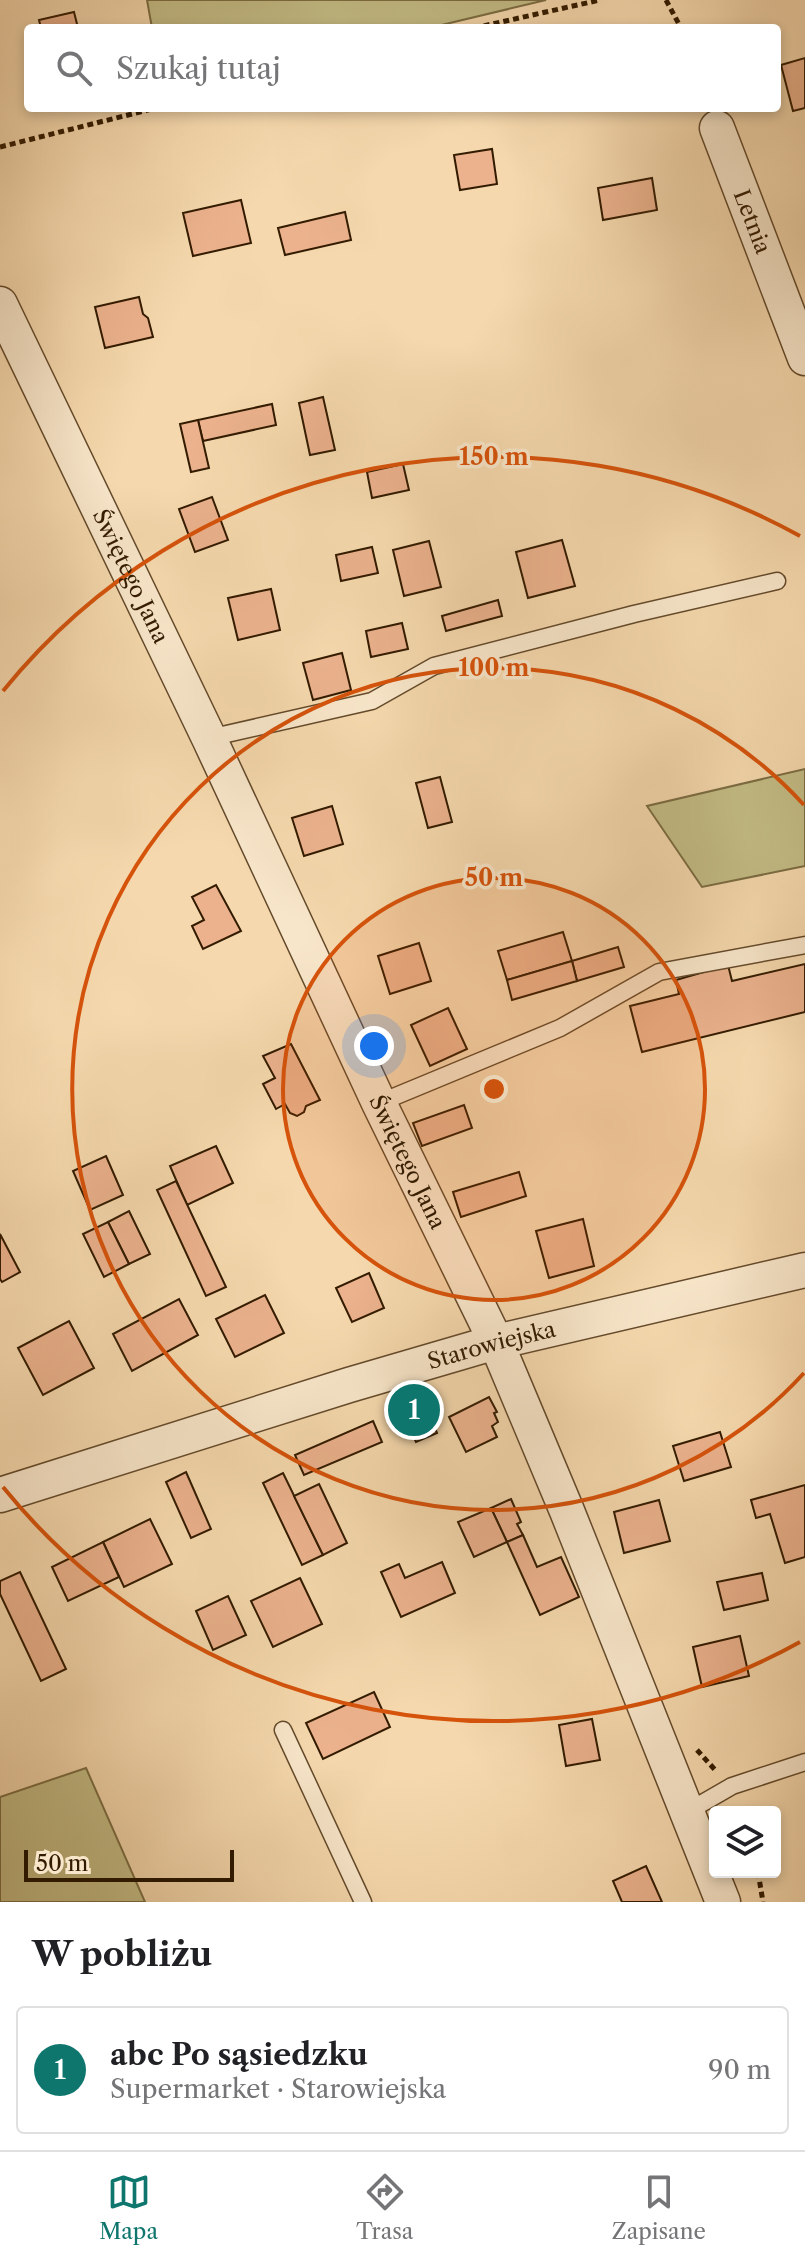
<!DOCTYPE html>
<html lang="pl">
<head>
<meta charset="utf-8">
<style>
  body { margin:0; font-family:"Libre Caslon Text",serif; background:#f2f2f2; color:#202124 }
  .controls { position:absolute; right:24px; bottom:24px; display:grid; overflow:hidden; border-radius:8px; box-shadow:0 4px 12px #0003 }
  .controls button { width:72px; height:72px; display:grid; place-items:center; padding:0; border:0; border-bottom:2px solid #e0e0e0; background:#fff; color:#202124; font:40px sans-serif }
  .scale { position:absolute; left:24px; bottom:20px; width:210px; box-sizing:border-box; padding-left:8px; border:4px solid #331b00; border-top:0; font-size:22px; line-height:28px; white-space:nowrap; color:#331b00; -webkit-text-stroke:6px #f8e6ca; paint-order:stroke }
  .you { position:absolute; left:374px; top:1046px; width:28px; height:28px; margin:-20px; border:6px solid #fff; border-radius:50%; background:#1a73e8; box-shadow:0 0 0 12px #1a73e833 }
  .badge { display:grid; place-items:center; width:52px; height:52px; border-radius:50%; background:#0f766e; color:#fff; font-size:26px; font-weight:700 }
  .pin { position:absolute; translate:-50% -50%; border:4px solid #fff; box-shadow:0 2px 8px #0006 }
  .list { margin:0; padding:0; list-style:none }
  h2 { display:flex; justify-content:space-between; align-items:center; height:104px; margin:0; padding:0 32px; font-size:34px }
  h2 small { font-size:26px; font-weight:400; color:#757577 }
  .list li { display:grid; grid-template-columns:52px 1fr auto; gap:24px; align-items:center; box-sizing:border-box; height:128px; margin:0 16px 16px; padding:0 16px; border:2px solid #e0e0e0; border-radius:8px }
  .list b { display:block; font-size:30px; white-space:nowrap }
  .list p { margin:0; font-size:26px; white-space:nowrap; color:#757577 }
  .list em { font-size:26px; font-style:normal; color:#757577 }
  .icon { flex:none; width:44px; height:44px; fill:none; stroke:currentColor; stroke-width:2; stroke-linecap:round; stroke-linejoin:round }
  .map { position:relative; flex:none; width:805px; height:1902px; overflow:hidden }
  .search { position:absolute; background:#fff; box-shadow:0 4px 12px #0003; left:24px; right:24px; top:24px; height:88px; display:flex; align-items:center; gap:20px; box-sizing:border-box; padding:0 28px; border-radius:8px; color:#757577; font-size:30px }
  .sheet { height:248px; background:#fff }
  nav { display:flex; justify-content:space-around; align-items:center; box-sizing:border-box; height:112px; border-top:2px solid #e0e0e0; background:#fff; font-size:22px; color:#757577 }
  nav a { display:grid; justify-items:center; gap:4px }
  nav .on { color:#0f766e }
  .map>svg:first-child { display:block }
  .green { fill:#c3bc85; stroke:#7b6c42; stroke-width:2 }
  .building { fill:#ebb28d; stroke:#331b00; stroke-width:2 }
  .lines { fill:none; stroke-linecap:round; stroke-linejoin:round }
  .service-casing { stroke:#644a2b; stroke-width:19 }
  .minor-casing { stroke:#644a2b; stroke-width:37 }
  .path { stroke:#331b00; stroke-width:5; stroke-dasharray:6 4; stroke-linecap:butt }
  .service { stroke:#f8e6ca; stroke-width:16 }
  .minor { stroke:#f8e6ca; stroke-width:34 }
  .ring { fill:none; stroke:#d6530b; stroke-width:4 }
  .labels { text-anchor:middle; dominant-baseline:central; stroke-width:7; stroke-linejoin:round; paint-order:stroke }
  .street-label { font-size:22px; fill:#331b00; stroke:#f8e6ca }
  .centre { fill:#d6530b; stroke:#f8e6ca; stroke-width:4 }
  .ring-label { font-size:24px; text-anchor:middle; font-weight:bold; fill:#d6530b; stroke:#f8e6ca; stroke-width:7; stroke-linejoin:round; paint-order:stroke }
</style>
</head>
<body>
<div class="map">
<svg width="805" height="1902" viewBox="0 0 805 1902">
  <rect width="100%" height="100%" fill="#f5d8ad"/>
  <filter id="stains"><feTurbulence type="fractalNoise" baseFrequency=".0025" numOctaves="4"/><feColorMatrix values="0 0 0 0 .2 0 0 0 0 .09 0 0 0 0 .02 0 0 0 .5 -.17"/></filter>
  <radialGradient id="worn" r=".72"><stop offset=".6" stop-color="#630" stop-opacity="0"/><stop offset="1" stop-color="#630" stop-opacity=".3"/></radialGradient>
  <g class="green">
    <polygon points="147,0 546,0 429,28 152,28"/>
    <polygon points="805,769 805,866 702,887 647,806"/>
    <polygon points="86,1768 145,1902 0,1902 0,1797"/>
  </g>
  <g class="building">
    <polygon points="74,12 78,28 41,28 39,20"/>
    <polygon points="805,58 805,108 793,111 781,65"/>
    <polygon points="492,149 497,184 460,190 454,155"/>
    <polygon points="652,178 657,210 603,220 598,188"/>
    <polygon points="241,200 251,243 193,256 183,213"/>
    <polygon points="345,212 351,240 285,255 278,228"/>
    <polygon points="139,297 143,314 148,318 153,337 105,348 95,307"/>
    <polygon points="323,397 335,450 310,455 299,403"/>
    <polygon points="272,404 276,425 203,441 198,420"/>
    <polygon points="198,420 209,468 191,472 180,424"/>
    <polygon points="403,464 409,490 372,498 367,472"/>
    <polygon points="212,497 228,540 195,552 179,509"/>
    <polygon points="562,540 575,586 528,598 516,552"/>
    <polygon points="429,541 441,587 404,596 393,550"/>
    <polygon points="372,547 378,573 341,581 336,555"/>
    <polygon points="271,589 280,630 238,640 228,598"/>
    <polygon points="498,600 502,616 446,631 442,616"/>
    <polygon points="402,623 408,649 371,657 366,631"/>
    <polygon points="342,653 351,690 313,700 303,663"/>
    <polygon points="440,777 452,822 428,828 416,783"/>
    <polygon points="332,806 343,844 304,856 292,818"/>
    <polygon points="216,885 241,931 203,949 192,926 204,920 192,897"/>
    <polygon points="563,932 572,961 507,980 498,951"/>
    <polygon points="419,943 431,981 390,994 378,956"/>
    <polygon points="618,947 624,967 577,981 572,961"/>
    <polygon points="572,961 577,981 512,1000 507,980"/>
    <polygon points="805,964 805,1012 642,1052 630,1006 679,994 676,980 728,965 732,981"/>
    <polygon points="448,1008 467,1049 430,1066 411,1025"/>
    <polygon points="291,1044 320,1100 306,1106 304,1112 297,1116 290,1113 285,1104 276,1109 263,1084 275,1078 263,1056"/>
    <polygon points="464,1105 472,1128 422,1146 413,1123"/>
    <polygon points="216,1146 233,1183 187,1205 170,1166"/>
    <polygon points="106,1156 123,1195 90,1210 73,1171"/>
    <polygon points="519,1172 526,1196 461,1217 453,1192"/>
    <polygon points="176,1181 226,1287 206,1296 157,1190"/>
    <polygon points="129,1211 150,1254 129,1264 108,1222"/>
    <polygon points="583,1219 594,1266 549,1278 536,1231"/>
    <polygon points="108,1222 129,1264 104,1277 83,1234"/>
    <polygon points="0,1234 20,1272 2,1282 0,1279"/>
    <polygon points="369,1273 384,1308 352,1322 336,1288"/>
    <polygon points="265,1295 284,1333 235,1357 216,1319"/>
    <polygon points="179,1299 198,1335 132,1371 113,1334"/>
    <polygon points="69,1321 94,1368 43,1395 18,1348"/>
    <polygon points="419,1392 437,1433 416,1442 398,1402"/>
    <polygon points="489,1397 497,1412 494,1413 498,1422 492,1426 497,1437 466,1452 449,1417"/>
    <polygon points="373,1421 382,1442 304,1475 295,1455"/>
    <polygon points="720,1432 731,1467 684,1481 673,1446"/>
    <polygon points="186,1472 211,1529 191,1538 166,1482"/>
    <polygon points="283,1473 323,1555 302,1565 263,1483"/>
    <polygon points="319,1484 347,1543 323,1555 294,1496"/>
    <polygon points="805,1485 805,1557 785,1563 770,1514 756,1518 751,1500"/>
    <polygon points="511,1499 521,1522 517,1524 523,1535 507,1542 491,1508"/>
    <polygon points="659,1500 670,1541 624,1553 614,1512"/>
    <polygon points="491,1508 507,1542 474,1557 458,1522"/>
    <polygon points="150,1519 172,1564 124,1587 103,1542"/>
    <polygon points="523,1535 537,1567 561,1557 579,1597 540,1615 507,1542"/>
    <polygon points="103,1542 119,1577 68,1601 52,1567"/>
    <polygon points="442,1562 455,1593 401,1617 381,1572 399,1564 405,1578"/>
    <polygon points="20,1572 66,1669 41,1681 0,1594 0,1581"/>
    <polygon points="762,1573 768,1600 724,1610 717,1582"/>
    <polygon points="300,1578 322,1624 273,1647 251,1601"/>
    <polygon points="228,1596 246,1635 213,1650 196,1611"/>
    <polygon points="740,1636 749,1676 702,1687 693,1647"/>
    <polygon points="374,1692 390,1727 323,1759 306,1723"/>
    <polygon points="592,1719 600,1760 566,1766 559,1725"/>
    <polygon points="646,1866 662,1902 622,1902 613,1881"/>
  </g>
  <g class="lines">
    <g class="service-casing">
      <g id="service">
        <polyline points="209,738 372,701 434,666 634,614 777,581"/>
        <polyline points="379,1103 560,1028 659,972 805,945"/>
        <polyline points="283,1730 363,1902"/>
        <polyline points="687,1812 732,1786 805,1762"/>
      </g>
    </g>
    <g class="minor-casing">
      <g id="minor">
        <path id="s1" d="M717 128 805 358"/>
        <path id="s2" d="M0 304 209 738 379 1103 496 1342 567 1511 723 1902"/>
        <path id="s3" d="M0 1495 349 1385 496 1342 805 1270"/>
      </g>
    </g>
    <g class="path">
      <polyline points="666,0 681,28"/>
      <polyline points="474,28 600,0"/>
      <polyline points="0,147 156,108"/>
      <polyline points="697,1750 717,1772"/>
      <polyline points="758,1872 763,1902"/>
    </g>
    <use href="#service" class="service"/>
    <use href="#minor" class="minor"/>
  </g>
  <circle cx="494" cy="1089" r="211" fill="#d6530b" fill-opacity=".12"/>
  <g class="ring">
    <circle cx="494" cy="1089" r="211"/>
    <path d="M804 1373A421 421 0 1 1 804 805"/>
    <path d="M800 1642A632 632 0 0 1 3 1487M3 691A632 632 0 0 1 800 536"/>
  </g>
  <g class="labels">
    <g class="street-label">
      <text stroke="none"><textPath href="#s1" startOffset="100">Letnia</textPath></text>
      <text stroke="none"><textPath href="#s2" startOffset="302">Świętego Jana</textPath></text>
      <text stroke="none"><textPath href="#s2" startOffset="950">Świętego Jana</textPath></text>
      <text stroke="none"><textPath href="#s3" startOffset="514">Starowiejska</textPath></text>
    </g>
  </g>
  <circle cx="494" cy="1089" r="12" class="centre"/>
  <g class="ring-label">
    <text x="494" y="465">150 m</text>
    <text x="494" y="676">100 m</text>
    <text x="494" y="886">50 m</text>
  </g>
  <rect width="100%" height="100%" filter="url(#stains)"/>
  <rect width="100%" height="100%" fill="url(#worn)"/>
</svg>
<div class="controls">
<button><svg class="icon" aria-label="layers" viewBox="0 0 24 24"><path d="M12 4l9 5-9 5-9-5zM3 14l9 5 9-5"/></svg></button>
</div>
<div class="scale">50 m</div>
<div class="you"></div>
<div class="pin badge" style="left:414px;top:1410px">1</div>
<div class="search"><svg class="icon" aria-label="search" viewBox="0 0 24 24"><circle cx="10" cy="10" r="6"/><path d="M15 15l6 6"/></svg>Szukaj tutaj</div>
</div>
<section class="sheet">
<h2>W pobliżu<small></small></h2>
<ul class="list">
<li><span class="badge">1</span><div><b>abc Po sąsiedzku</b><p>Supermarket · Starowiejska</p></div><em>90 m</em></li>
</ul>
</section>
<nav>
<a class="on"><svg class="icon" aria-label="map" viewBox="0 0 24 24"><path d="M3 6l6-2 6 2 6-2v14l-6 2-6-2-6 2zM9 4v14M15 6v14"/></svg>Mapa</a>
<a><svg class="icon" aria-label="directions" viewBox="0 0 24 24"><path d="M12 3l9 9-9 9-9-9zM9 14v-3h6M13 9l2 2-2 2"/></svg>Trasa</a>
<a><svg class="icon" aria-label="saved" viewBox="0 0 24 24"><path d="M7 4h10v16l-5-4-5 4z"/></svg>Zapisane</a>
</nav>
</body>
</html>
